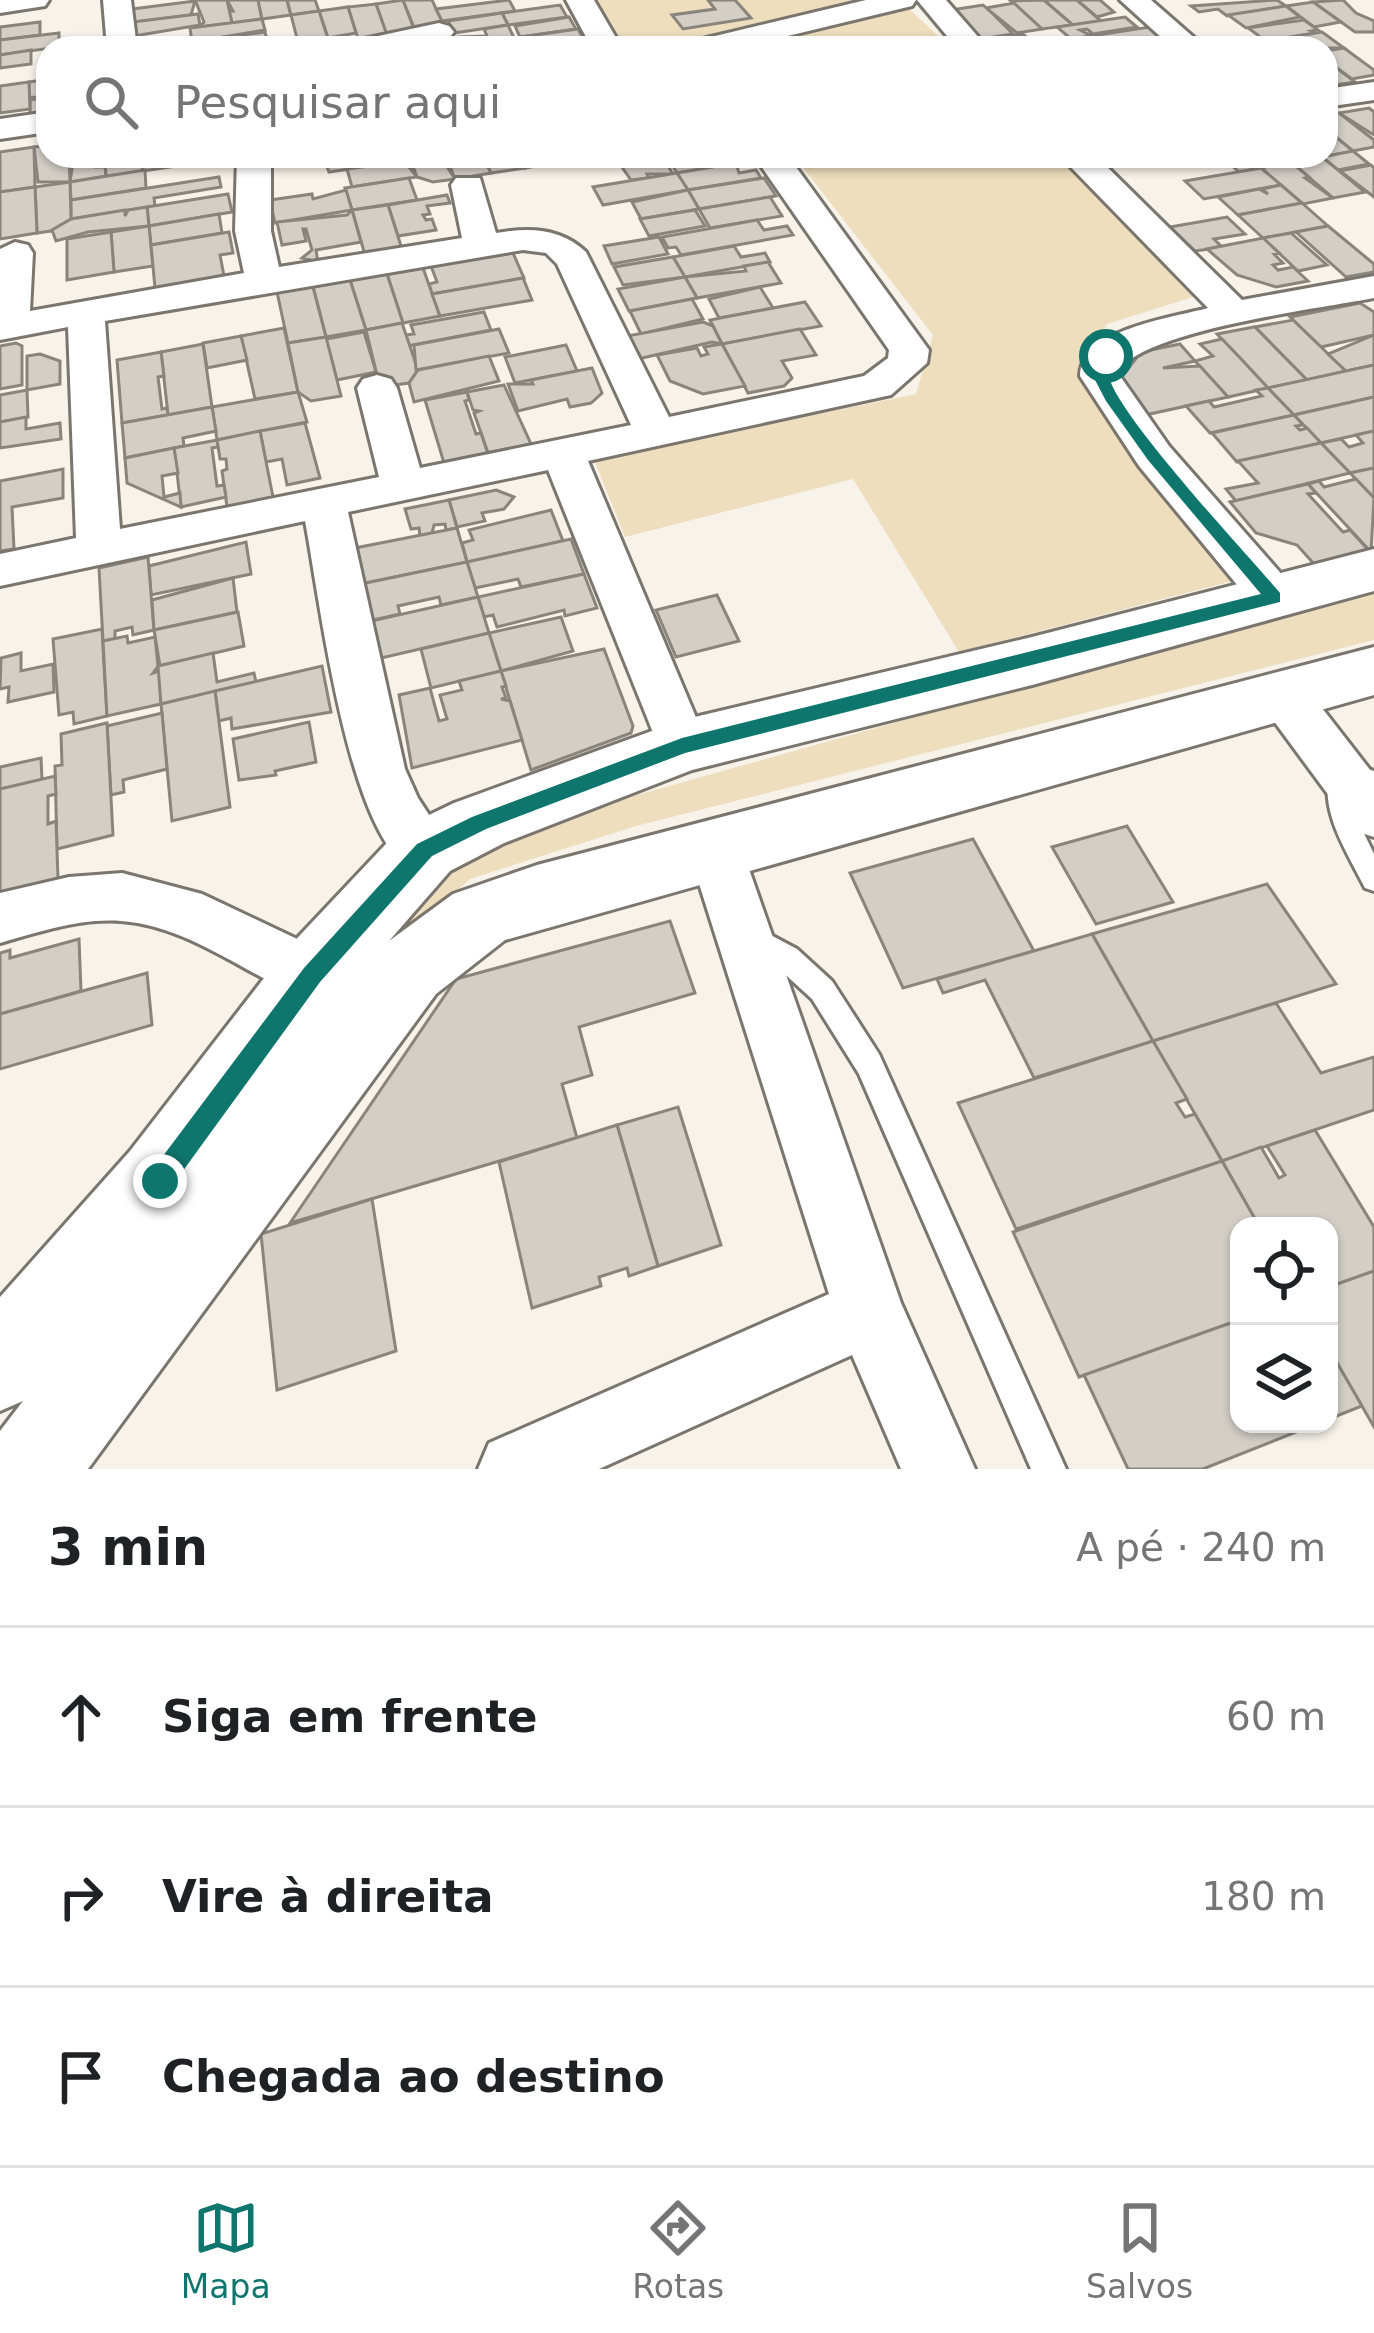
<!DOCTYPE html>
<html lang="pt">
<head>
<meta charset="utf-8">
<style>
  body { margin:0; font-family:"DejaVu Sans",sans-serif; background:#f2f2f2; color:#202124 }
  .controls { position:absolute; right:36px; bottom:36px; display:grid; overflow:hidden; border-radius:24px; box-shadow:0 3px 9px #0004 }
  .controls button { width:108px; height:108px; display:grid; place-items:center; padding:0; border:0; border-bottom:3px solid #e0e0e0; background:#fff; color:#202124; font:60px sans-serif }
  .stop { position:absolute; width:36px; height:36px; margin:-27px; border:9px solid #0f766e; border-radius:50%; background:#fff }
  .stop.end { background:#0f766e; border-color:#fff; box-shadow:0 3px 12px #0008 }
  .list { margin:0; padding:0; list-style:none }
  h2 { display:flex; justify-content:space-between; align-items:center; height:156px; margin:0; padding:0 48px; font-size:51px }
  h2 small { font-size:39px; font-weight:400; color:#757577 }
  .list li { display:grid; grid-template-columns:78px 1fr auto; gap:36px; align-items:center; box-sizing:border-box; height:180px; padding:0 48px; border-top:3px solid #e0e0e0 }
  .list b { display:block; font-size:45px; white-space:nowrap }
  .list em { font-size:39px; font-style:normal; color:#757577 }
  .icon { flex:none; width:66px; height:66px; fill:none; stroke:currentColor; stroke-width:2; stroke-linecap:round; stroke-linejoin:round }
  .map { position:relative; flex:none; width:1374px; height:1469px; overflow:hidden }
  .search { position:absolute; background:#fff; box-shadow:0 3px 9px #0004; left:36px; right:36px; top:36px; height:132px; display:flex; align-items:center; gap:30px; box-sizing:border-box; padding:0 42px; border-radius:36px; color:#757577; font-size:45px }
  .sheet { height:696px; background:#fff }
  nav { display:flex; justify-content:space-around; align-items:center; box-sizing:border-box; height:168px; border-top:3px solid #e0e0e0; background:#fff; font-size:33px; color:#757577 }
  nav a { display:grid; justify-items:center; gap:6px }
  nav .on { color:#0f766e }
  .map>svg:first-child { display:block }
  .green { fill:#eedebe }
  .building { fill:#d3cec6; stroke:#89857d; stroke-width:3 }
  .lines { fill:none; stroke-linecap:round; stroke-linejoin:round }
  .lane-casing { stroke:#7a766e; stroke-width:6 }
  .street-casing { stroke:#7a766e; stroke-width:6 }
  .secondary-casing { stroke:#7a766e; stroke-width:6 }
  .lane { fill:#fff; fill-rule:evenodd }
  .street { fill:#fff; fill-rule:evenodd }
  .secondary { fill:#fff; fill-rule:evenodd }
  .route { fill:#0f766e }
</style>
</head>
<body>
<div class="map">
<svg width="1374" height="1469" viewBox="0 0 1374 1469">
  <rect width="100%" height="100%" fill="#f7f3ea"/>
  <g class="green">
    <polygon points="576,0 861,0 863,2 690,48 606,48"/>
    <polygon points="907,7 951,48 745,48"/>
    <polygon points="794,156 1065,156 1209,292 1107,324 1087,368 1240,579 959,652 853,479 625,537 594,460 916,394 933,335"/>
    <polygon points="1374,588 1374,640 636,826 470,879 306,1028 470,842"/>
  </g>
  <g class="building">
    <polygon points="227,0 258,0 262,19 232,23 229,11 233,11"/>
    <polygon points="227,0 232,23 200,27 204,22 195,0"/>
    <polygon points="258,0 287,0 291,15 262,19"/>
    <polygon points="287,0 315,0 319,11 291,15"/>
    <polygon points="403,0 414,29 386,33 376,4"/>
    <polygon points="403,0 432,0 442,21 415,30"/>
    <polygon points="509,0 515,11 442,21 436,9"/>
    <polygon points="708,0 735,0 751,18 683,29 672,15 715,9"/>
    <polygon points="1044,0 1059,13 1073,25 1042,29 1011,1"/>
    <polygon points="1044,0 1077,0 1101,21 1073,25"/>
    <polygon points="1077,0 1100,0 1114,12 1097,17"/>
    <polygon points="1277,0 1286,6 1227,16 1218,9 1199,12 1191,6"/>
    <polygon points="1343,0 1356,13 1374,21 1374,32 1355,32 1313,2"/>
    <polygon points="195,1 191,15 134,22 132,9"/>
    <polygon points="1313,2 1341,22 1314,27 1286,6"/>
    <polygon points="1014,3 1015,4 1042,29 1017,33 986,8"/>
    <polygon points="376,4 387,35 358,39 348,7"/>
    <polygon points="560,5 567,17 508,25 502,13"/>
    <polygon points="983,5 994,15 1013,34 980,39 951,10"/>
    <polygon points="1286,6 1300,17 1246,28 1228,15"/>
    <polygon points="348,7 356,33 328,38 319,11"/>
    <polygon points="319,11 329,42 299,46 291,15"/>
    <polygon points="502,13 508,25 454,33 448,21"/>
    <polygon points="198,14 200,25 134,36 133,22"/>
    <polygon points="569,17 576,29 520,37 515,26"/>
    <polygon points="1125,17 1137,27 1093,34 1087,29 1080,30 1092,36 1071,39 1057,27"/>
    <polygon points="262,19 265,30 192,42 190,28"/>
    <polygon points="1304,20 1318,30 1311,31 1315,33 1266,41 1248,28"/>
    <polygon points="40,22 40,35 0,40 0,27"/>
    <polygon points="508,25 514,38 463,45 459,37 487,36 484,29"/>
    <polygon points="1150,27 1164,40 1080,48 1071,39"/>
    <polygon points="578,29 585,42 574,48 519,48 514,38"/>
    <polygon points="265,32 268,44 157,48 157,46"/>
    <polygon points="1322,32 1344,48 1277,48 1268,41"/>
    <polygon points="59,33 59,47 0,55 0,40"/>
    <polygon points="1023,34 1035,45 985,48 976,40"/>
    <polygon points="1344,48 1374,70 1374,75 1352,79 1326,60 1326,51"/>
    <polygon points="31,50 31,64 0,68 0,55"/>
    <polygon points="1326,60 1351,79 1355,82 1327,86"/>
    <polygon points="48,79 48,114 30,116 30,100 43,98 29,97 29,82"/>
    <polygon points="29,82 30,109 0,113 0,86"/>
    <polygon points="1369,108 1374,112 1374,135 1339,113"/>
    <polygon points="1339,113 1374,140 1374,147 1353,151 1326,129 1326,115"/>
    <polygon points="1326,129 1332,134 1353,151 1322,157 1326,156"/>
    <polygon points="48,145 48,156 69,156 70,182 38,182 34,147"/>
    <polygon points="34,147 35,187 0,192 0,152"/>
    <polygon points="1353,151 1369,164 1338,170 1322,157"/>
    <polygon points="74,156 105,156 106,165 93,167 105,167 106,176 70,182"/>
    <polygon points="105,156 141,156 143,171 106,176"/>
    <polygon points="141,156 228,156 229,158 143,171"/>
    <polygon points="323,156 409,156 411,160 329,172"/>
    <polygon points="409,156 440,156 455,179 433,182 417,177"/>
    <polygon points="446,156 483,156 491,173 455,179"/>
    <polygon points="483,156 519,156 525,168 491,173"/>
    <polygon points="519,156 554,156 558,162 525,168"/>
    <polygon points="597,156 664,156 603,166"/>
    <polygon points="662,156 673,174 647,174 649,178 631,180 619,163"/>
    <polygon points="747,156 749,161 677,173 668,158"/>
    <polygon points="1221,156 1248,156 1261,168 1239,172"/>
    <polygon points="1248,156 1284,156 1291,162 1261,168"/>
    <polygon points="1322,157 1338,170 1365,192 1333,198 1291,162"/>
    <polygon points="404,161 417,177 352,187 347,169"/>
    <polygon points="1291,162 1309,177 1305,178 1333,198 1303,204 1261,168"/>
    <polygon points="736,163 739,173 756,170 761,178 688,190 677,173"/>
    <polygon points="1371,165 1374,168 1374,197 1340,171"/>
    <polygon points="1261,168 1281,185 1204,199 1185,181"/>
    <polygon points="145,170 146,188 71,200 70,182"/>
    <polygon points="677,173 688,190 603,205 593,187"/>
    <polygon points="219,177 221,187 154,198 155,206 71,219 71,200"/>
    <polygon points="409,178 417,200 352,210 345,188"/>
    <polygon points="764,178 776,196 699,209 688,190"/>
    <polygon points="70,182 71,219 58,230 37,233 35,187"/>
    <polygon points="1281,185 1302,203 1238,215 1218,197 1259,189 1268,194 1262,189"/>
    <polygon points="35,187 37,233 0,239 0,192"/>
    <polygon points="346,190 352,210 275,223 270,200 312,194 313,199"/>
    <polygon points="688,190 699,209 641,219 632,202"/>
    <polygon points="228,194 232,212 149,226 147,207"/>
    <polygon points="447,195 450,203 427,206 430,214 423,215 426,220 432,219 436,230 398,236 388,205"/>
    <polygon points="770,197 782,216 710,228 699,209"/>
    <polygon points="1302,203 1328,226 1263,238 1238,215"/>
    <polygon points="388,205 402,249 365,255 352,210"/>
    <polygon points="147,207 149,226 88,232 56,241 52,230 71,219 125,210 125,216 128,210"/>
    <polygon points="352,210 361,242 316,250 318,262 302,258 312,250 306,229 303,229 306,241 282,245 277,222 347,215"/>
    <polygon points="695,210 705,226 649,236 640,219"/>
    <polygon points="219,214 222,233 151,245 149,226"/>
    <polygon points="1227,217 1245,234 1214,239 1221,246 1210,249 1195,251 1170,227"/>
    <polygon points="757,220 764,230 787,226 793,235 681,255 676,247 668,248 662,237"/>
    <polygon points="149,226 153,266 114,272 111,232"/>
    <polygon points="1328,226 1374,264 1374,272 1346,277 1296,232"/>
    <polygon points="111,232 114,272 67,280 67,239"/>
    <polygon points="229,232 233,253 220,255 224,276 155,288 151,245"/>
    <polygon points="1291,233 1327,265 1298,271 1263,238"/>
    <polygon points="659,237 668,254 612,264 604,246"/>
    <polygon points="1263,238 1279,253 1274,254 1283,263 1273,265 1278,270 1293,267 1308,281 1276,287 1237,275 1207,249"/>
    <polygon points="734,246 741,257 765,253 770,262 685,277 673,257"/>
    <polygon points="513,253 524,278 432,294 429,284 437,282 431,266"/>
    <polygon points="673,257 685,277 623,285 614,267"/>
    <polygon points="768,262 781,283 697,298 685,277 746,271 744,266"/>
    <polygon points="423,268 440,316 403,323 387,274"/>
    <polygon points="387,274 403,323 366,330 350,280"/>
    <polygon points="685,277 697,298 629,311 618,289"/>
    <polygon points="523,278 532,300 440,316 432,294"/>
    <polygon points="350,280 366,330 326,337 313,287"/>
    <polygon points="313,287 326,337 288,343 277,292"/>
    <polygon points="760,287 773,308 719,318 709,299"/>
    <polygon points="692,299 703,319 641,334 630,311"/>
    <polygon points="805,302 821,326 722,344 710,320"/>
    <polygon points="1360,303 1374,312 1374,335 1321,347 1290,317"/>
    <polygon points="484,312 491,330 408,346 405,335 414,334 411,325"/>
    <polygon points="1293,320 1321,347 1346,371 1307,380 1255,327"/>
    <polygon points="703,322 713,326 722,344 712,342 638,359 627,336"/>
    <polygon points="402,323 418,370 409,383 380,387 366,330"/>
    <polygon points="1254,327 1255,327 1307,380 1268,388 1217,334"/>
    <polygon points="284,328 298,392 255,399 241,336"/>
    <polygon points="499,329 509,353 416,370 414,345"/>
    <polygon points="800,329 816,355 782,361 792,378 784,386 748,393 722,344"/>
    <polygon points="364,332 376,372 337,380 326,339"/>
    <polygon points="1374,335 1374,365 1346,371 1328,354"/>
    <polygon points="241,336 247,360 207,368 203,343"/>
    <polygon points="326,337 341,396 311,401 298,392 288,343"/>
    <polygon points="1222,339 1243,361 1268,388 1228,397 1195,361 1213,356 1200,344"/>
    <polygon points="16,343 22,346 22,385 0,389 0,346"/>
    <polygon points="203,344 212,407 168,415 161,352"/>
    <polygon points="722,344 745,386 703,394 670,381 657,355 697,348 701,356 708,354 704,347"/>
    <polygon points="1180,344 1195,361 1163,368 1200,366 1228,397 1145,415 1117,383 1141,352"/>
    <polygon points="566,345 577,371 515,383 505,357"/>
    <polygon points="161,352 164,376 158,377 162,409 167,408 168,415 122,423 117,360"/>
    <polygon points="40,354 60,361 60,384 27,390 27,356"/>
    <polygon points="489,356 499,381 414,402 409,383 418,370"/>
    <polygon points="1374,365 1374,397 1294,415 1268,388"/>
    <polygon points="592,368 602,393 591,403 570,407 567,399 518,411 508,384 533,384 531,380"/>
    <polygon points="504,385 531,444 488,453 474,413 479,411 473,410 467,392"/>
    <polygon points="1268,388 1294,415 1210,433 1186,406 1209,401 1214,407 1262,396 1256,390"/>
    <polygon points="27,390 28,417 0,422 0,395"/>
    <polygon points="298,392 307,422 217,440 212,407"/>
    <polygon points="467,392 469,400 465,401 476,434 481,433 488,454 444,463 425,400"/>
    <polygon points="1374,397 1374,431 1321,443 1294,415"/>
    <polygon points="212,407 216,431 183,438 184,446 125,458 122,423"/>
    <polygon points="1294,415 1303,425 1296,426 1300,430 1307,428 1321,443 1237,462 1212,433"/>
    <polygon points="26,417 26,429 60,423 61,439 0,448 0,422"/>
    <polygon points="305,423 320,478 287,485 282,459 266,462 260,431"/>
    <polygon points="260,431 273,497 227,507 222,471 227,469 226,459 220,459 217,440"/>
    <polygon points="1374,431 1374,468 1350,473 1321,443 1341,439 1349,447 1363,443 1356,435"/>
    <polygon points="217,440 218,447 212,448 217,486 224,485 226,497 181,507 174,448"/>
    <polygon points="1321,443 1350,473 1236,501 1226,489 1258,483 1238,461"/>
    <polygon points="174,448 178,473 162,476 164,497 180,493 181,507 127,483 125,458"/>
    <polygon points="1374,468 1374,498 1350,473"/>
    <polygon points="63,469 63,498 12,507 14,549 0,551 0,481"/>
    <polygon points="1356,479 1374,498 1371,552 1308,484 1319,481 1324,487"/>
    <polygon points="1308,484 1316,493 1308,494 1343,532 1350,530 1371,553 1316,566 1297,545 1256,533 1230,502"/>
    <polygon points="496,490 514,497 504,509 482,513 485,521 457,527 449,500"/>
    <polygon points="449,500 457,528 446,530 445,524 434,525 432,533 420,536 419,528 411,529 405,509"/>
    <polygon points="551,510 563,541 467,562 462,543 473,540 469,530"/>
    <polygon points="457,528 467,562 361,584 355,548"/>
    <polygon points="571,539 584,574 521,587 518,579 475,588 467,562"/>
    <polygon points="246,542 251,574 151,595 149,566"/>
    <polygon points="148,557 154,630 133,635 132,627 115,631 115,639 103,641 99,568"/>
    <polygon points="467,562 478,597 441,605 439,597 398,606 400,614 369,621 361,584"/>
    <polygon points="584,574 597,608 565,616 564,610 497,627 493,615 484,617 478,597"/>
    <polygon points="233,578 237,612 154,630 152,600"/>
    <polygon points="717,595 739,641 676,657 656,610"/>
    <polygon points="478,597 489,633 377,659 367,622"/>
    <polygon points="238,612 244,646 160,666 154,630"/>
    <polygon points="561,617 573,651 501,671 489,633"/>
    <polygon points="102,629 107,716 74,724 73,712 59,715 53,639"/>
    <polygon points="489,633 501,671 431,688 421,649"/>
    <polygon points="127,636 128,643 155,637 158,666 153,673 159,671 161,704 107,716 103,641"/>
    <polygon points="604,649 633,726 631,733 531,770 501,671"/>
    <polygon points="21,653 21,671 53,664 54,692 8,702 9,687 0,689 1,658"/>
    <polygon points="213,653 217,682 254,673 256,682 161,704 158,666"/>
    <polygon points="322,666 331,712 232,729 231,718 219,721 215,691"/>
    <polygon points="501,671 506,686 502,687 506,698 501,699 510,701 522,740 412,768 399,695 430,688 439,721 447,719 440,695 462,690 459,681"/>
    <polygon points="215,691 230,807 172,821 161,704"/>
    <polygon points="162,713 167,769 123,780 124,792 111,795 107,726"/>
    <polygon points="309,722 316,762 275,771 276,775 239,780 233,739"/>
    <polygon points="107,723 113,835 57,849 55,766 62,765 61,734"/>
    <polygon points="41,758 42,780 0,789 0,767"/>
    <polygon points="55,776 56,794 48,796 48,824 56,821 58,879 0,893 0,789"/>
    <polygon points="1127,826 1173,902 1096,924 1052,847"/>
    <polygon points="973,839 1034,951 903,988 850,873"/>
    <polygon points="1267,884 1336,984 1153,1041 1092,934"/>
    <polygon points="670,921 695,993 579,1027 592,1075 562,1084 577,1138 290,1223 456,979"/>
    <polygon points="1092,934 1153,1041 1034,1078 985,980 943,993 937,979"/>
    <polygon points="79,939 81,991 0,1014 0,953 10,950 10,958"/>
    <polygon points="147,973 152,1025 0,1069 0,1014"/>
    <polygon points="1276,1003 1321,1073 1374,1057 1374,1110 1222,1161 1153,1041"/>
    <polygon points="1153,1041 1187,1099 1176,1103 1185,1117 1195,1114 1222,1161 1016,1229 958,1103"/>
    <polygon points="678,1107 721,1245 658,1266 617,1125"/>
    <polygon points="617,1125 658,1266 629,1276 627,1268 599,1277 601,1286 532,1308 499,1162"/>
    <polygon points="1315,1130 1374,1227 1374,1271 1329,1287 1329,1226 1259,1226 1222,1161 1261,1147 1279,1178 1285,1175 1267,1146"/>
    <polygon points="1222,1161 1259,1226 1239,1226 1239,1320 1079,1377 1013,1232"/>
    <polygon points="372,1199 396,1351 277,1390 261,1234"/>
    <polygon points="1374,1271 1374,1427 1329,1349 1329,1287"/>
    <polygon points="1239,1320 1239,1424 1316,1424 1203,1469 1128,1469 1084,1375"/>
    <polygon points="1329,1349 1362,1406 1329,1419"/>
  </g>
  <g class="lines">
    <g class="lane-casing">
      <g id="lane">
        <path d="M1341 761 1374 771V791L1353 785 1354 813 1374 854V891L1365 888C1346 850 1316 807 1332 764Z"/>
        <polygon points="750,924 797,949 832,981 879,1054 1066,1469 1031,1469 859,1074 812,999 777,967 740,944 737,936 740,928"/>
      </g>
    </g>
    <g class="street-casing">
      <g id="street">
        <polygon points="0,0 49,0 45,6 0,13"/>
        <polygon points="103,0 131,0 137,48 107,48"/>
        <polygon points="566,0 594,0 622,48 592,48"/>
        <polygon points="866,0 916,0 912,6 738,48 686,48 690,42"/>
        <polygon points="917,0 946,0 988,48 957,48"/>
        <polygon points="1120,0 1151,0 1206,48 1173,48"/>
        <polygon points="439,23 449,26 454,32 449,38 404,48 346,48 350,42"/>
        <polygon points="1374,82 1374,100 1326,107 1326,89"/>
        <polygon points="48,112 48,132 0,139 0,119"/>
        <path d="M237 156H271V231L279 267 462 238 451 185 456 178H480L496 233C530 227 561 228 586 252L669 417 864 376 888 358 889 350 754 156H788L929 350 927 363 891 395 588 461 708 746 700 760 682 766 664 760 548 470 348 512 405 769 418 798 452 850 444 866C431 871 422 875 409 867 347 831 319 594 305 521L0 586V554L76 538 68 327 0 340V249L15 242 28 245 33 253 30 311 244 273 235 231ZM523 250 546 253 557 264 631 425 420 468 397 388 391 379 377 375 363 379 357 388 379 477 120 529 105 321Z"/>
        <path d="M1060 156H1096L1242 300 1374 276V298C1317 309 1155 329 1120 368V376L1169 446 1291 585 1297 597 1291 609 1274 614 1257 609 1139 466 1080 376C1081 329 1172 318 1208 308Z"/>
        <polygon points="1283,676 1301,681 1374,775 1374,837 1355,831 1265,709 1258,695 1265,681"/>
        <polygon points="716,829 735,836 743,852 901,1303 975,1469 901,1469 852,1355 599,1469 478,1469 489,1443 829,1294 689,852 697,836"/>
        <path d="M122 873 202 894 333 956 341 975 333 994 312 1001C248 977 191 926 121 921 80 918 39 932 0 943V893L69 877Z"/>
      </g>
    </g>
    <g class="secondary-casing">
      <polygon id="secondary" points="1374,549 1374,591 1032,685 692,770 504,843 450,871 389,941 453,894 537,865 1374,647 1374,695 505,940 436,994 88,1469 0,1469 0,1431 23,1401 0,1411 0,1297 130,1151 285,951 400,829 454,803 682,720 1032,637"/>
    </g>
    <use href="#lane" class="lane"/>
    <use href="#street" class="street"/>
    <use href="#secondary" class="secondary"/>
  </g>
  <path class="route" d="M1101 353 1114 356C1109 363 1107 364 1108 373 1112 410 1249 556 1280 593V602L685 753 486 829 432 856 320 982 169 1190 160 1193 151 1190 148 1181 151 1172 304 968 417 844 472 817 682 738 1261 594 1148 460 1106 401 1093 376 1092 365Z"/>
</svg>
<div class="controls">
<button><svg class="icon" aria-label="locate" viewBox="0 0 24 24"><circle cx="12" cy="12" r="6"/><path d="M12 2v4M12 18v4M2 12h4M18 12h4"/></svg></button>
<button><svg class="icon" aria-label="layers" viewBox="0 0 24 24"><path d="M12 4l9 5-9 5-9-5zM3 14l9 5 9-5"/></svg></button>
</div>
<div class="stop" style="left:1106px;top:356px"></div>
<div class="stop end" style="left:160px;top:1181px"></div>
<div class="search"><svg class="icon" aria-label="search" viewBox="0 0 24 24"><circle cx="10" cy="10" r="6"/><path d="M15 15l6 6"/></svg>Pesquisar aqui</div>
</div>
<section class="sheet">
<h2>3 min<small>A pé · 240 m</small></h2>
<ul class="list">
<li><svg class="icon" aria-label="ahead" viewBox="0 0 24 24"><path d="M12 20V5M6 11l6-6 6 6"/></svg><div><b>Siga em frente</b></div><em>60 m</em></li>
<li><svg class="icon" aria-label="right" viewBox="0 0 24 24"><path d="M7 20v-9h11M14 6l5 5-5 5"/></svg><div><b>Vire à direita</b></div><em>180 m</em></li>
<li><svg class="icon" aria-label="arrive" viewBox="0 0 24 24"><path d="M6 21V4h12l-3 4 3 4H6"/></svg><div><b>Chegada ao destino</b></div></li>
</ul>
</section>
<nav>
<a class="on"><svg class="icon" aria-label="map" viewBox="0 0 24 24"><path d="M3 6l6-2 6 2 6-2v14l-6 2-6-2-6 2zM9 4v14M15 6v14"/></svg>Mapa</a>
<a><svg class="icon" aria-label="directions" viewBox="0 0 24 24"><path d="M12 3l9 9-9 9-9-9zM9 14v-3h6M13 9l2 2-2 2"/></svg>Rotas</a>
<a><svg class="icon" aria-label="saved" viewBox="0 0 24 24"><path d="M7 4h10v16l-5-4-5 4z"/></svg>Salvos</a>
</nav>
</body>
</html>
